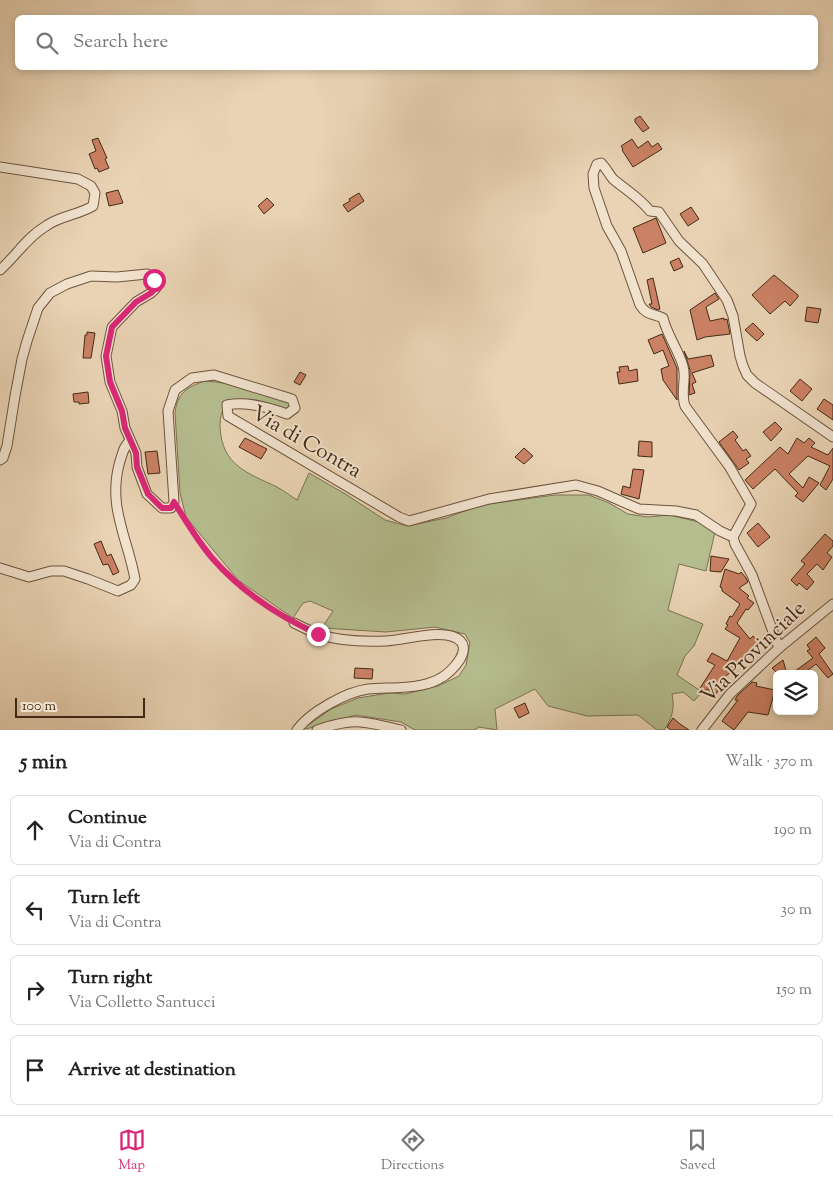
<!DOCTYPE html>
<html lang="en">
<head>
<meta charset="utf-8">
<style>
  body { margin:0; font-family:"Sorts Mill Goudy",serif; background:#f2f2f2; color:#222 }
  .controls { position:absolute; right:15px; bottom:15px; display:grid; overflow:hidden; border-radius:8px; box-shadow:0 2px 8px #0003 }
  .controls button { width:45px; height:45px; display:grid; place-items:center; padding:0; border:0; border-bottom:1px solid #e0e0e0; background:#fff; color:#222; font:25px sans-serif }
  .scale { position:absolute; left:15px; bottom:12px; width:130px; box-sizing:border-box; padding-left:5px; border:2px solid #442a15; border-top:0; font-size:14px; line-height:18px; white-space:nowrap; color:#442a15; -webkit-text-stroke:4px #f1e2ce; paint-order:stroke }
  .stop { position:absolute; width:15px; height:15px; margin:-11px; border:4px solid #db2777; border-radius:50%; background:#fff }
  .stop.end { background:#db2777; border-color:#fff; box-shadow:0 1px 5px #0008 }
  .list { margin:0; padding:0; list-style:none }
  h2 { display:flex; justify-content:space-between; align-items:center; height:65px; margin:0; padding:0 20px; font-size:21px }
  h2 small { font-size:16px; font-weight:400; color:#767676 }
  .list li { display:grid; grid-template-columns:32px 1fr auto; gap:15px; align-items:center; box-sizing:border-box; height:70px; margin:0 10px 10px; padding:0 10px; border:1px solid #e0e0e0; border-radius:8px }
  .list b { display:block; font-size:19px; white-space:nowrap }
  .list p { margin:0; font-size:16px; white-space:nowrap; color:#767676 }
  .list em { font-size:16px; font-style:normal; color:#767676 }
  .icon { flex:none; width:28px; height:28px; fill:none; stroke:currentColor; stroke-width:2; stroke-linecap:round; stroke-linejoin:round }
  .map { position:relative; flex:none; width:833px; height:730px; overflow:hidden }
  .search { position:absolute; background:#fff; box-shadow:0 2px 8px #0003; left:15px; right:15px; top:15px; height:55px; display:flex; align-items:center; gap:12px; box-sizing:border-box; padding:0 18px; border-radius:8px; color:#767676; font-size:19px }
  .sheet { height:385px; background:#fff }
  nav { display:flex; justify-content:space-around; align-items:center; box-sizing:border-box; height:70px; border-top:1px solid #e0e0e0; background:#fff; font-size:14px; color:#767676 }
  nav a { display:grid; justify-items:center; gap:2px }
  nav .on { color:#db2777 }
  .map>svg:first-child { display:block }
  .green { fill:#b5bc8e; stroke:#7c7352 }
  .building { fill:#cb8165; stroke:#442a15 }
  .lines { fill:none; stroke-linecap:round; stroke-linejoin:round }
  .minor-casing { stroke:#6d543d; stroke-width:11 }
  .path { stroke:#442a15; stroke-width:2; stroke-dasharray:4 2.5; stroke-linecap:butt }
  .minor { stroke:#f1e2ce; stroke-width:9 }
  .route { stroke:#db2777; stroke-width:6 }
  .labels { text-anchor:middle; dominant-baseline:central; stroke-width:4; stroke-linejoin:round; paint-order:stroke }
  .street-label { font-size:21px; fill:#442a15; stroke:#f1e2ce }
</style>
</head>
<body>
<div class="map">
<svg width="833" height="730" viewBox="0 0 833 730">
  <rect width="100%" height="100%" fill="#e9d3b4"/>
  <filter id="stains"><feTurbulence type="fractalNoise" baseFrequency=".004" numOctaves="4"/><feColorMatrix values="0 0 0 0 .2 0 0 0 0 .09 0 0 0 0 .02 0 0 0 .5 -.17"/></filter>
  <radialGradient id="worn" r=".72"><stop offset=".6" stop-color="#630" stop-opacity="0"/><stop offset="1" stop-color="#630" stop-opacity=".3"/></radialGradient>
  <path class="green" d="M205 381C234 382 262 394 290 403L291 408 287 411 256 403 231 400C222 407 220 416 220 427 222 466 248 473 277 487 284 491 291 496 297 500L309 473 347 495 385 520 407 526 446 518 481 505 555 495H589L609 503 628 514 648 517 669 515 699 522 715 532 706 571 679 564 668 610 703 624 694 646 685 656 677 675 702 692 694 701 683 692 672 694C675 709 672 718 664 730H657L638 715 587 716 548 706 535 689 495 709 497 730 479 727 474 730H415L401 722 356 715 306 729 304 728 331 709 358 698 389 693 405 694 438 686 459 676 466 665 470 643 465 634 435 627 386 632 322 628 333 611 310 601 303 603 293 618 238 580 186 517 180 493 175 413C177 393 187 387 205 381Z"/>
  <g class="building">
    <polygon points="640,116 649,128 643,132 635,122 635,119"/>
    <polygon points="98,138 107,158 105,159 109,168 99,172 97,168 95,169 89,154 96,151 92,140"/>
    <polygon points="632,139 638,148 648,141 652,147 658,143 662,149 633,167 622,150 623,149 621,146"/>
    <polygon points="118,190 123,203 109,206 106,193"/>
    <polygon points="359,193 364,201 348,212 343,205 350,201 349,199"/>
    <polygon points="267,198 274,205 264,214 258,206"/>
    <polygon points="691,207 699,219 688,226 680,214"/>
    <polygon points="656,218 666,243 643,253 633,228"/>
    <polygon points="679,258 683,267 674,271 670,262"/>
    <polygon points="774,275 798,295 798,297 790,306 785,301 770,314 752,295"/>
    <polygon points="653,278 660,309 658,310 651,307 649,304 652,304 647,280"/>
    <polygon points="715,293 719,299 706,307 710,321 724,318 724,320 727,319 730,334 705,337 697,340 690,310"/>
    <polygon points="807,307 821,309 818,323 805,321"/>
    <polygon points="753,323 764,334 757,341 745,330"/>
    <polygon points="87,332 95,333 91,358 83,358 85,335 87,335"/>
    <polygon points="662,334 677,368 677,400 663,380 661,369 669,366 663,350 654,354 648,340"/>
    <polygon points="684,351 688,359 711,355 714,366 692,373 696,382 692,384 695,393 689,395 690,370"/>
    <polygon points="628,366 629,371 637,369 638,381 619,384 617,372 620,372 619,367"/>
    <polygon points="300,372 306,375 300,385 294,382"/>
    <polygon points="800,379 812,389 802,401 790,391"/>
    <polygon points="88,392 89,403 79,404 79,402 74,402 73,394"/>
    <polygon points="824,399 833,405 833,420 817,409"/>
    <polygon points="775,422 782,429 771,441 763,432"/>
    <polygon points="733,431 738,437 735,440 743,451 746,449 751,456 746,459 749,463 739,470 719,442"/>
    <polygon points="245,438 267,449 261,459 239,447"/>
    <polygon points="797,438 804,443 809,438 815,443 811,447 828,455 833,448 833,479 826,490 820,485 830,466 808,456 789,474 803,488 809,477 819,483 803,502 795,496 798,493 775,469 753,489 745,480 780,447 788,454"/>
    <polygon points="639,441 652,442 652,457 638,456"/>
    <polygon points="524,448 533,456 524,464 515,457"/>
    <polygon points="157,451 160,473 148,474 145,452"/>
    <polygon points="633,469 644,470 639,499 621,494 623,486 630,488"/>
    <polygon points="758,523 770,537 758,547 747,533"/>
    <polygon points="825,534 833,541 833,546 827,553 832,557 823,570 817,564 807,574 814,582 807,590 799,583 797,586 791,580 805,564 801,561"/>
    <polygon points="101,541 107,556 111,554 119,572 113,575 108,564 103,565 94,544"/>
    <polygon points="711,556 729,559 721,572 710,571"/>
    <polygon points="725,569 739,574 741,572 746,578 748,582 739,588 749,596 747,598 754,603 748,610 746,609 737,623 750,639 753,636 760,645 724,678 726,680 715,695 707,689 705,692 700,688 715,665 707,661 712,653 727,661 740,638 725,629 728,625 726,624 730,616 732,617 740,604 722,591 722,588 720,587"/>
    <polygon points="816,637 825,648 819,654 833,674 828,678 816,664 803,674 791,674 813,658 807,651 810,649 807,645"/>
    <polygon points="783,660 787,674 778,674 772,668"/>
    <polygon points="355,668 373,669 372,679 354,678"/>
    <polygon points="752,682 757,683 756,686 775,690 768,715 748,712 734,730 722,721 738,700 735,700 737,696"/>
    <polygon points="525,703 529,713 519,718 514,708"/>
    <polygon points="673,718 680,724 689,730 671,730 667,727"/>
  </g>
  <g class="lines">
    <g class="minor-casing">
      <g id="minor">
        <path d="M0 167 78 179 91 186 95 193 93 206C78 215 60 216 46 226 27 237 16 256 0 270"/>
        <path d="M0 460 3 458 7 446 15 396 22 359 27 341 38 308 50 293 67 284 91 276 117 277 147 274 154 280 156 288 151 293 136 302 112 327 106 356 110 382 122 411 125 428 136 453 137 467 147 494 162 508H171L174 502 168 411 175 390 192 378 214 375 292 399 295 408 287 414C268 407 247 401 227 405L228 416 399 517 409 521 489 499 576 485 598 491 639 509 676 511 696 515 720 531 733 537 735 544 752 575 779 648"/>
        <path d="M733 537 751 504 729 466 685 406C680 392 687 379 683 366 678 349 667 335 663 318 653 313 647 316 640 305L621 251 607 226 594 188 593 174 597 164 601 163C606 168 609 174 613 179 626 190 640 198 650 211L659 212 679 241 703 264 727 300 733 316 740 356 743 366 747 375 755 383 833 437"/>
        <path d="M0 568 29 577 51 571H64L88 579 118 591 131 585 135 579C127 536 107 506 120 461 123 453 123 447 130 441"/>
        <path d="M294 623C302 627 310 631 318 634 339 641 363 642 386 641 405 640 436 630 454 637 477 646 452 673 439 679 419 690 390 687 368 689 346 692 310 712 297 730"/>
        <path d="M317 730C354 717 363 721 401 730"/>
        <polyline points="702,730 730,694 779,648 833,604"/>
      </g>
    </g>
    <path class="path" d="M179 510C190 526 200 544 212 558 234 583 260 602 287 619"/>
    <use href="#minor" class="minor"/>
  </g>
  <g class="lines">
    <path class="route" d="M154 280 156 288 151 293 136 302 112 327 106 356 110 382 122 411 125 428 136 453 137 467 148 494 162 508H171L174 502C186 521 198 542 213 559 242 592 278 616 318 634"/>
  </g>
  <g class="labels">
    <g class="street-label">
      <text transform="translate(306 443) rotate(30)">Via di Contra</text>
      <text transform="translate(754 653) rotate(-44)">Via Provinciale</text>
    </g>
  </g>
  <rect width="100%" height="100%" filter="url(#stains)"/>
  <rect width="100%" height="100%" fill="url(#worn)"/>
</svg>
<div class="controls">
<button><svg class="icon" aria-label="layers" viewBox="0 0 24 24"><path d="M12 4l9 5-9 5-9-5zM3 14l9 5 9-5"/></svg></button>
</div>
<div class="scale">100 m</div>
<div class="stop" style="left:154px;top:280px"></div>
<div class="stop end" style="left:318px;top:634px"></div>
<div class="search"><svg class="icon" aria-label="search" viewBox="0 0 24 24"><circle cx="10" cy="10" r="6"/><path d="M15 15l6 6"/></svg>Search here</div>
</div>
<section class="sheet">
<h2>5 min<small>Walk · 370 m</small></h2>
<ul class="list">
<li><svg class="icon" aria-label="ahead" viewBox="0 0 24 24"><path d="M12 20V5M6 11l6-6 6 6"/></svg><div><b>Continue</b><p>Via di Contra</p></div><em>190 m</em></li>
<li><svg class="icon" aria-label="left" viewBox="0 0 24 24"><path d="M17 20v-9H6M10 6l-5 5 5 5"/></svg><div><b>Turn left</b><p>Via di Contra</p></div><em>30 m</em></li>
<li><svg class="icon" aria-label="right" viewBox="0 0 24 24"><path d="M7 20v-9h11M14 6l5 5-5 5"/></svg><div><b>Turn right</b><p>Via Colletto Santucci</p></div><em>150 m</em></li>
<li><svg class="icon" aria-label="arrive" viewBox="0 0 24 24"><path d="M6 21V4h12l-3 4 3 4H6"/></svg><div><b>Arrive at destination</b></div></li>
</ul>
</section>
<nav>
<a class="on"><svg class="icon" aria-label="map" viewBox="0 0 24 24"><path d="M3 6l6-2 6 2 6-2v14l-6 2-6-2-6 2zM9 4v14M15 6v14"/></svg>Map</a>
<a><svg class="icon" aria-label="directions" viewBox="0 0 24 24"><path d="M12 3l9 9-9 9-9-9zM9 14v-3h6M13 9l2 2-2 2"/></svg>Directions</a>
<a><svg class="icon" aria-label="saved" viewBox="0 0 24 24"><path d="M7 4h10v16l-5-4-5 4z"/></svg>Saved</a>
</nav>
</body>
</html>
